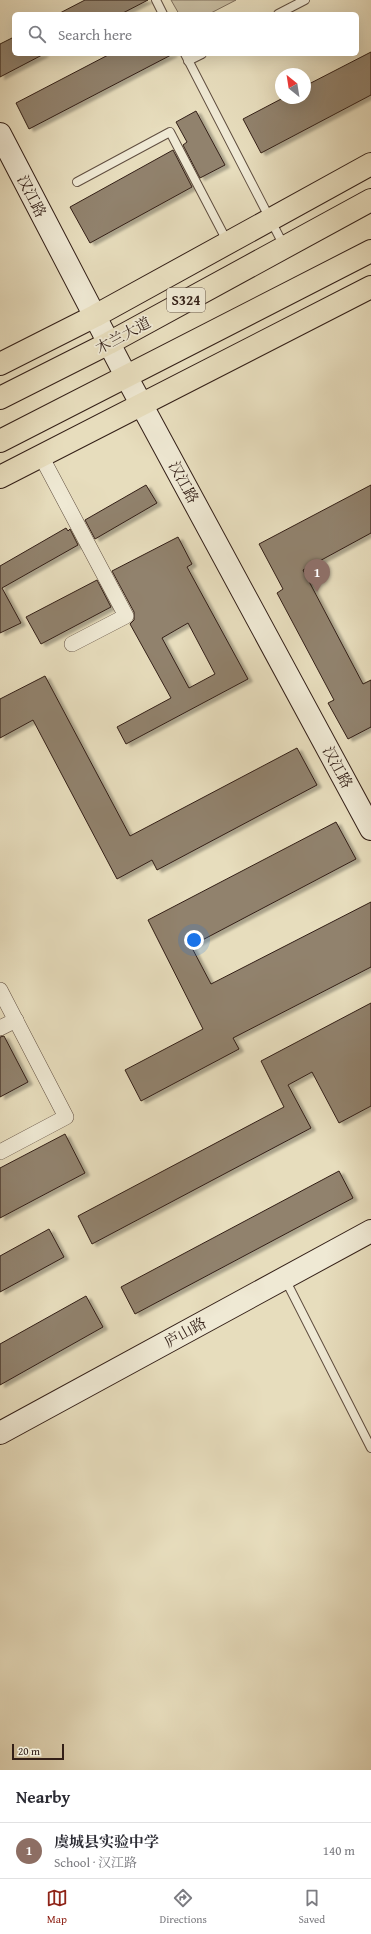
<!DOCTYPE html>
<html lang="en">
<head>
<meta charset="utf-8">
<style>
  body { margin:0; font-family:"Gentium Book Plus","Noto Serif SC",serif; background:#f2f2f3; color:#2b2b33 }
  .compass { position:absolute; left:275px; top:68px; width:36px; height:36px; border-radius:50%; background:#fff; box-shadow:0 4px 16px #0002; rotate:330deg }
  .scale { position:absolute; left:12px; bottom:10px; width:52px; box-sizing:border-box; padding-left:4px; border:2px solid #331f17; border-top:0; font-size:11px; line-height:14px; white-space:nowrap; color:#331f17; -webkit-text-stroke:3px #efe9d4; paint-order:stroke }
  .you { position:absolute; left:194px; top:940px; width:14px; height:14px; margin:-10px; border:3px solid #fff; border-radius:50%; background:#1a73e8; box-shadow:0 0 0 6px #1a73e833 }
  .badge { display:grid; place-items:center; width:26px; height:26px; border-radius:50%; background:#8f2418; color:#fff; font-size:13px; font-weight:700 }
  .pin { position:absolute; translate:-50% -33px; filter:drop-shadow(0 1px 2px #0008) }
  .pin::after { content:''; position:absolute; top:21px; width:14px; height:12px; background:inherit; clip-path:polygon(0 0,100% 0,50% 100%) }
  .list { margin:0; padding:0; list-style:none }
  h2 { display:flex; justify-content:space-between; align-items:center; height:52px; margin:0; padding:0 16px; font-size:17px }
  h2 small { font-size:13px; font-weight:400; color:#7c7c81 }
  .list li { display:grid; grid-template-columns:26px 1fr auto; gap:12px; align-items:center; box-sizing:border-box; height:56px; padding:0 16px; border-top:1px solid #e1e1e2 }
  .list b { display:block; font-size:15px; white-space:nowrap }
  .list p { margin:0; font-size:13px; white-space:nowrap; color:#7c7c81 }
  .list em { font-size:13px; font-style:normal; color:#7c7c81 }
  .icon { flex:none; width:22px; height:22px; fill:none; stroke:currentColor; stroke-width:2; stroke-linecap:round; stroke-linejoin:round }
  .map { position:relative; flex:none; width:371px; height:1770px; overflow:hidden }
  .search { position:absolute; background:#fff; box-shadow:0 4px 16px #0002; left:12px; right:12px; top:12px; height:44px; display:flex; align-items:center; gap:10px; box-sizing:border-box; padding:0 14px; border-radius:6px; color:#7c7c81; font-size:15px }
  .sheet { height:108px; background:#fff }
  nav { display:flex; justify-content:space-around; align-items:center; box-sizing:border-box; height:56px; border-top:1px solid #e1e1e2; background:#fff; font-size:11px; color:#7c7c81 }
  nav a { display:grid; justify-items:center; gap:2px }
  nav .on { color:#8f2418 }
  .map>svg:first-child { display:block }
  .green { fill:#c8bda1; stroke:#7e6e5c }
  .building { fill:#91826d; stroke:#331f17; fill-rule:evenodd; filter:url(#shadow) }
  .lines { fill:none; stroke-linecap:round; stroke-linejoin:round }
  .lane-casing { stroke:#604e40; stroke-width:10 }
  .street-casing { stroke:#604e40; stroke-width:16 }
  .secondary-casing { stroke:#331f17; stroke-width:24 }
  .primary-casing { stroke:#331f17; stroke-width:24 }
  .lane { stroke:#efe9d4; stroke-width:8 }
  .street { stroke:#efe9d4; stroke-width:15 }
  .secondary { stroke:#efe9d4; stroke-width:22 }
  .primary { stroke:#e7ddbd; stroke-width:22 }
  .labels { text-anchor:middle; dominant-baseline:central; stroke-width:3.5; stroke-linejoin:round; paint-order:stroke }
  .shield { fill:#efe9d4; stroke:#6b5c50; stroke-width:1 }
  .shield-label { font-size:14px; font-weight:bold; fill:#331f17 }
  .street-label { font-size:15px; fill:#331f17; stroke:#efe9d4 }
</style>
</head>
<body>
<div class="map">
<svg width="371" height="1770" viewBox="0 0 371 1770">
  <defs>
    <filter id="shadow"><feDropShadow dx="4.5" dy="2.5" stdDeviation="1" flood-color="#0004"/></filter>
  </defs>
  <rect width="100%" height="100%" fill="#e7ddbd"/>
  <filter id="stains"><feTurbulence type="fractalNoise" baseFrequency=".005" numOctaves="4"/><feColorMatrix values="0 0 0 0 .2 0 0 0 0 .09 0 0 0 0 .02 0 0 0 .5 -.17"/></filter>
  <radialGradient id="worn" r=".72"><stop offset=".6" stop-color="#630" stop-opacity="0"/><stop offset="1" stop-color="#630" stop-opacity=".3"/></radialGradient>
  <polygon class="green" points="171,0 236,0 209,14 179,14"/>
  <g class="building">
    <polygon points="85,0 148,0 121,14 58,14"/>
    <polygon points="14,37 14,54 44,54 0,77 0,44"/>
    <polygon points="371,52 371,95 261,153 243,119 283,98 305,98 305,86"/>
    <polygon points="110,54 173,54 29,129 16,103"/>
    <polygon points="196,111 225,165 200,178 183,145 187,142 176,122"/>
    <polygon points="173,150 192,187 90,243 70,207"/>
    <polygon points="146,485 157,503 95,539 85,520"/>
    <polygon points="371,485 371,533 303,570 363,684 371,680 371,727 348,739 328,703 334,700 277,593 283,589 259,544"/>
    <polygon points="66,528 68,531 70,529 78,545 2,588 21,623 0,633 0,566"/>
    <path d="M178 537 192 564 187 567 248 679 126 744 117 727 171 698 130 624 134 620V612L112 571ZM188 623 215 674 189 688 162 638Z"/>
    <polygon points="97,580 111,607 41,644 26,617"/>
    <polygon points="45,676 130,836 297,748 317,785 157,870 152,860 117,879 33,720 0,738 0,699"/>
    <polygon points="336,822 356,859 191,946 211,984 371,902 371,967 233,1038 239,1049 141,1101 125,1070 203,1029 148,920"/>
    <polygon points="371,1003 371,1106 339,1123 312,1072 288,1085 311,1128 92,1244 78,1216 284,1107 261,1061"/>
    <polygon points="4,1036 28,1082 0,1097 0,1037"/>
    <polygon points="65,1134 85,1173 0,1218 0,1168"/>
    <polygon points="339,1171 353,1198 135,1314 121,1287"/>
    <polygon points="49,1229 64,1257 0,1292 0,1256"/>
    <polygon points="86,1296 103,1327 0,1385 0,1344"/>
  </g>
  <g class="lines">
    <g class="lane-casing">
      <g id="lane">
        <polyline points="156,0 163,14"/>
        <polyline points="278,14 305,0"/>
        <polyline points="185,54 284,246"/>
        <polyline points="188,61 202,54"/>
        <polyline points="77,182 170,132 227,241"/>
        <polyline points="285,1279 371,1448"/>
      </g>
    </g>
    <g class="street-casing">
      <g id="street">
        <polyline points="41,456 126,616 72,644"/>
        <polyline points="0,990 66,1117 0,1152"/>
        <polyline points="0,1028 16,1020"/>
      </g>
    </g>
    <g class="secondary-casing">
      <g id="secondary">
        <polyline points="0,134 126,376 371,829"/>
        <polyline points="0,1433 371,1231"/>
      </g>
    </g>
    <g class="primary-casing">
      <g id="primary">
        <polyline points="0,364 95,316 371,164"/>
        <polyline points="0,398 109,343 371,200"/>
        <polyline points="0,441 371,251"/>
        <polyline points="0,477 371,287"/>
      </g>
    </g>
    <use href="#lane" class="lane"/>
    <use href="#street" class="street"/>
    <use href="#secondary" class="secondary"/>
    <use href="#primary" class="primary"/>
  </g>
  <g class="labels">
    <rect class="shield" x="167" y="288" width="38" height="24" rx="3"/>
    <g class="shield-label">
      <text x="186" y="300">S324</text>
    </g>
    <g class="street-label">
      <text transform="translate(32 196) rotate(63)">汉江路</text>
      <text transform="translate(123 335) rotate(-28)">木兰大道</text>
      <text transform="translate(184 482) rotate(62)">汉江路</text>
      <text transform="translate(338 767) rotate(62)">汉江路</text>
      <text transform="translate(185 1332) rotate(-29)">庐山路</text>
    </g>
  </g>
  <rect width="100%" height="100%" filter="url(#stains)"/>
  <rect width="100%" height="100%" fill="url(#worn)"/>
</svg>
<svg class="compass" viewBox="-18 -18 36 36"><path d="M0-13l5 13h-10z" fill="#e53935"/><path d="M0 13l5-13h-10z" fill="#7c7c81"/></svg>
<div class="scale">20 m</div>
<div class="you"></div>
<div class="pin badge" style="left:317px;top:592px;background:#8d6e63">1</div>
<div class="search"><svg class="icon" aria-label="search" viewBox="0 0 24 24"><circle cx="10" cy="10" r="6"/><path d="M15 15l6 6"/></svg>Search here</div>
</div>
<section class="sheet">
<h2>Nearby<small></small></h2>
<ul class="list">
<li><span class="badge" style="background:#8d6e63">1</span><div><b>虞城县实验中学</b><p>School · 汉江路</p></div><em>140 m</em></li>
</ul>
</section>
<nav>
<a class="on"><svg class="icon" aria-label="map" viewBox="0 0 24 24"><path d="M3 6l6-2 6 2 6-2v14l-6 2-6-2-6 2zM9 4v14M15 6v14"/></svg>Map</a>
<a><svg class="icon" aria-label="directions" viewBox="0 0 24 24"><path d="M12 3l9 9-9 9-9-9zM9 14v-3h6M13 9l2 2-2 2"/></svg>Directions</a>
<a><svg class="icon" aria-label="saved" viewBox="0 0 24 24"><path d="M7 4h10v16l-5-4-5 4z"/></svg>Saved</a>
</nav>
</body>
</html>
